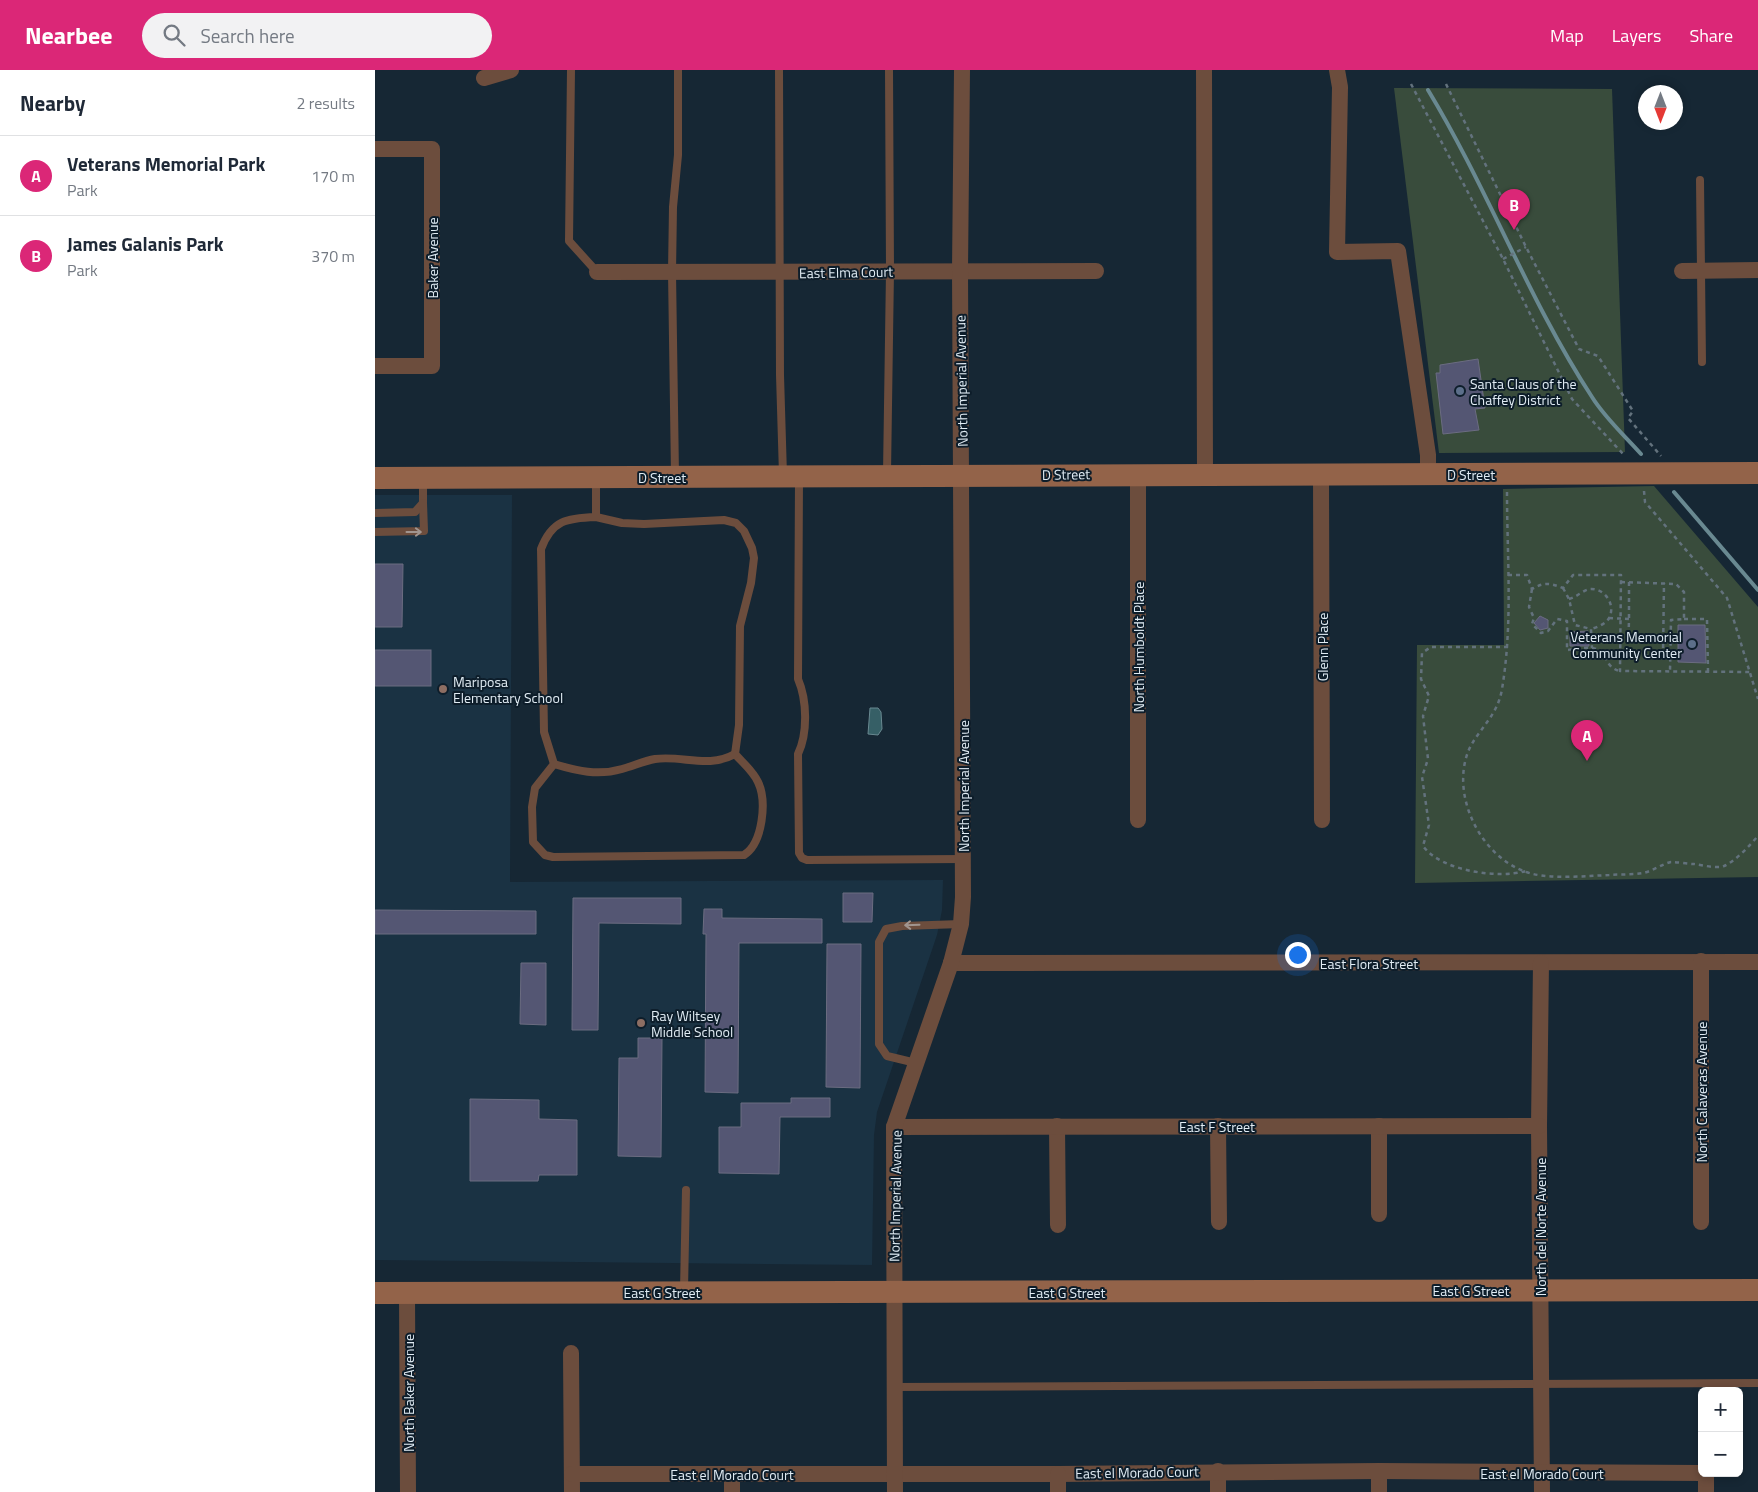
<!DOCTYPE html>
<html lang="en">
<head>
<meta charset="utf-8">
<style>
  body { margin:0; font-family:"Titillium Web",sans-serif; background:#f2f2f3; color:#1f2937 }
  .controls { position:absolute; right:15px; bottom:15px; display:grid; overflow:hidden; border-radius:8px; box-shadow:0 2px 8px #0003 }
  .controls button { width:45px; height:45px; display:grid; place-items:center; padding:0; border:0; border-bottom:1px solid #e0e1e3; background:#fff; color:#1f2937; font:25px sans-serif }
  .compass { position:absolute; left:1263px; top:15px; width:45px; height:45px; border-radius:50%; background:#fff; box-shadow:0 2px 8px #0003; rotate:180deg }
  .you { position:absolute; left:922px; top:884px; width:18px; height:18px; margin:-12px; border:4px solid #fff; border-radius:50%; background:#1a73e8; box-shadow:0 0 0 8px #1a73e833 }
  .badge { display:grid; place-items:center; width:32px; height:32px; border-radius:50%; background:#db2777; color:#fff; font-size:16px; font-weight:700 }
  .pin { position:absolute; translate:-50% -41px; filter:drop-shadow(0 1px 2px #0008) }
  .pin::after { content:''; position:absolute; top:26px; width:18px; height:15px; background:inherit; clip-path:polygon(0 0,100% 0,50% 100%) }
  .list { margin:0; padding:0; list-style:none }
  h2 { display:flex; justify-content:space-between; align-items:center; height:65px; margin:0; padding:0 20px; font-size:21px }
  h2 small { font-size:16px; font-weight:400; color:#747a83 }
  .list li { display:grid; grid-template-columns:32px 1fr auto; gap:15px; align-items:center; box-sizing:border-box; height:80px; padding:0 20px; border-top:1px solid #e0e1e3 }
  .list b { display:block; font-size:19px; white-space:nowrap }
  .list p { margin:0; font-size:16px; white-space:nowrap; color:#747a83 }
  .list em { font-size:16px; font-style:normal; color:#747a83 }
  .icon { flex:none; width:28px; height:28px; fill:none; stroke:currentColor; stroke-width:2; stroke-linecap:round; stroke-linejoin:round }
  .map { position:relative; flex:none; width:1383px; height:1422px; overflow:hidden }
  header { display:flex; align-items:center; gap:30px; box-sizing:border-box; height:70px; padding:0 25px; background:#db2777; color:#fff }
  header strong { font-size:24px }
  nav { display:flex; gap:28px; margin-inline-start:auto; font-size:18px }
  .search { width:350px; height:45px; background:#f2f2f3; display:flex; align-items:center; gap:12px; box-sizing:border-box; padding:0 18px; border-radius:28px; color:#747a83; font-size:19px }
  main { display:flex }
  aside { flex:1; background:#fff }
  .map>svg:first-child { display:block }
  .built { fill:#1a3243 }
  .green { fill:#394c3c }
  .water { fill:#365f66; stroke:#698991 }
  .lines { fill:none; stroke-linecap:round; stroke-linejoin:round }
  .stream { stroke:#698991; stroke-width:4 }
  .building { fill:#545673; stroke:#6b6c81 }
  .path { stroke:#63727d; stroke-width:2.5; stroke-dasharray:4 4; stroke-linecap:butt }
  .lane { stroke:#6c4d3d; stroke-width:8 }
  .street { stroke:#6c4d3d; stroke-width:16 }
  .secondary { stroke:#936349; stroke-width:22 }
  .oneway { stroke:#a1958f }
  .service-dot { fill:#5c6f8a; stroke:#0d1d2a; stroke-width:2 }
  .education-dot { fill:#8d6e63; stroke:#0d1d2a; stroke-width:2 }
  .labels { text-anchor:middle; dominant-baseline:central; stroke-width:4; stroke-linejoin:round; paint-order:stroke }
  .street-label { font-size:14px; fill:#e1ecf4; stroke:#0d1d2a }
  .poi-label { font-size:14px; fill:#e1ecf4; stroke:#0d1d2a; text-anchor:start }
</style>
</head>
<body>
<header>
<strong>Nearbee</strong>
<div class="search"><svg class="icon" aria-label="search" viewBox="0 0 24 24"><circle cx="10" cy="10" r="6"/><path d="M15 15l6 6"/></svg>Search here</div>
<nav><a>Map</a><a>Layers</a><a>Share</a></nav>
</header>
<main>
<aside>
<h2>Nearby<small>2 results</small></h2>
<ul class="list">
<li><span class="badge">A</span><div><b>Veterans Memorial Park</b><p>Park</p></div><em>170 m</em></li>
<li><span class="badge">B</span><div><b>James Galanis Park</b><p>Park</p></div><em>370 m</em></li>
</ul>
</aside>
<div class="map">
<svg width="1383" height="1422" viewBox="0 0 1383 1422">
  <rect width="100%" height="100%" fill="#162734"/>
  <polygon class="built" points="0,425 137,425 135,812 568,810 567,840 562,865 502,1042 499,1065 497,1195 0,1190"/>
  <g class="green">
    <polygon points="1019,18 1237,19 1250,382 1064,383"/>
    <polygon points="1279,416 1383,537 1383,807 1040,813 1042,575 1129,575 1128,419"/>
  </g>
  <polygon class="water" points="495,638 503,638 506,642 507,659 503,665 493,664"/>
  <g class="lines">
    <g class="stream">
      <path d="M1053 20C1113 119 1154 231 1217 327 1230 348 1250 366 1266 384"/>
      <polyline points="1299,422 1383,520"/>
    </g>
  </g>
  <g class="building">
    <polygon points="1103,289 1110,338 1100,339 1104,360 1068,364 1061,303 1065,303 1065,295"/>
    <polygon points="0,494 28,494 27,557 0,557"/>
    <polygon points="1165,546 1173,550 1173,558 1165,560 1159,553"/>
    <polygon points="1303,555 1330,555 1331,593 1303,592"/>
    <polygon points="1213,561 1214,576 1195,576 1195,562"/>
    <rect x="0" y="580" width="56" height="36"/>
    <polygon points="468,823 498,823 497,852 468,852"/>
    <polygon points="198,828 306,828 306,854 224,853 223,960 197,960"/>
    <polygon points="329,839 347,839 347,848 447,849 447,873 364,873 363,1023 330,1022 331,864 328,864"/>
    <polygon points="0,840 161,841 161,864 0,864"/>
    <polygon points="452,874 486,874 485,1018 451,1017"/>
    <polygon points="146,893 171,893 171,955 145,954"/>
    <polygon points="263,968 287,968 286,1087 243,1086 244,988 263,988"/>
    <polygon points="416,1028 455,1028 455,1047 405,1047 404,1104 344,1103 344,1057 366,1057 366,1033 416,1033"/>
    <polygon points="95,1029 164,1030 164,1049 202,1050 202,1105 164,1105 163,1111 95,1111"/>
  </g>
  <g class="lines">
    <g class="path">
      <polyline points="1036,14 1128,189 1197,329 1250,386"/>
      <polyline points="1071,14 1151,177 1204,279 1223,286 1258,341 1253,348 1286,386"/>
      <polyline points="1128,189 1151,177"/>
      <polyline points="1269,421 1270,432 1352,528 1383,629"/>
      <path d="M1132 422C1132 487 1138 554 1127 619 1122 650 1098 662 1091 688 1078 734 1111 793 1158 804 1180 809 1212 806 1234 805 1245 804 1257 805 1268 803 1278 801 1287 794 1296 792 1303 792 1312 794 1319 794 1327 795 1342 799 1349 796 1362 790 1374 776 1383 766"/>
      <path d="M1133 505H1152L1157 519C1169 512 1175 513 1188 518L1198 505H1246L1245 601 1375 602"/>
      <polyline points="1246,512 1301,514 1309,522 1309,549 1296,550 1295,601"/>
      <polyline points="1254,512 1254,549"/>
      <polyline points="1188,518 1194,529 1200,555 1216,559 1217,578"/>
      <path d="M1157 519 1154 537 1159 548 1157 554 1166 563 1173 561 1182 549 1192 551V580C1202 579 1217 575 1225 581 1234 588 1230 596 1244 601"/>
      <path d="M1194 529C1202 527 1208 520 1215 519 1229 518 1240 533 1235 546 1233 553 1223 557 1216 559"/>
      <polyline points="1234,548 1254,549 1253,586"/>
      <polyline points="1309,549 1332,549 1333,601"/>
      <path d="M1133 577H1056L1047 583 1046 609 1054 626 1048 646 1053 689 1047 707 1054 755 1048 776C1066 801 1123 809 1151 801"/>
      <polyline points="1245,585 1295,586"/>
      <polyline points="1288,586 1289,513"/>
    </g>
    <g class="lane">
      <polyline points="196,0 194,171 222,202"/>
      <polyline points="404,0 405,305 408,405"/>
      <polyline points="1325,110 1327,292"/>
      <polyline points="512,403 515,201 514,0"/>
      <polyline points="300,405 297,202 298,137 303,85 303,0"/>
      <path d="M424 409 423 609C432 630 433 663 423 684L424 783 427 788 432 790 588 789"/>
      <polyline points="0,443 40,442 48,433 48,410"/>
      <path d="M221 447 247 453 269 454 349 450 361 453 369 461 377 478 379 488 376 513 365 556 364 655 360 684C368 693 378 701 383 712 392 731 388 773 369 785L178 787 170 785 158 772 157 737 160 718 179 694 169 662 166 479C177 450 192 448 221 447V410"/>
      <polyline points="0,462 49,461 48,433"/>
      <path d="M179 694C202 701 223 706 247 699 258 696 269 691 280 689 308 685 333 699 360 684"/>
      <polyline points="541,993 512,986 504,974 504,872 511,859 527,856 586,854"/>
      <polyline points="309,1220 311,1120"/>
      <polyline points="519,1317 1383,1313"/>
    </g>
    <g class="street">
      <polyline points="829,0 830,404"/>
      <polyline points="962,0 965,17 962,182 1023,181 1053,385 1053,404"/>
      <polyline points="109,8 136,0"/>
      <polyline points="0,79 57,79 57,296 0,296"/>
      <polyline points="1307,201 1383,200"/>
      <polyline points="222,202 721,201"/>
      <polyline points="946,404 947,750"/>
      <polyline points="763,750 763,404"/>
      <polyline points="576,893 1383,892"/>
      <polyline points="1166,893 1164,1056 1167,1422"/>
      <polyline points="682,1056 683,1155"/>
      <polyline points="843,1056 844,1152"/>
      <polyline points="1004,1056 1004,1144"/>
      <polyline points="519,1057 1164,1056"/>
      <polyline points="1326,1152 1326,891"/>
      <polyline points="32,1223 33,1422"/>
      <polyline points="196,1283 197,1422"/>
      <polyline points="843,1401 843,1422"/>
      <polyline points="1004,1401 1004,1422"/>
      <polyline points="1331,1403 1331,1422"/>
      <polyline points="197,1404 683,1404 1004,1401 1327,1403"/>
      <polyline points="357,1404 357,1422"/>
      <polyline points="683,1404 683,1422"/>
      <polyline points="520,1422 519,1057 576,893 586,854 588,827 585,200 587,0"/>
    </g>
    <g class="secondary">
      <polyline points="0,408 1383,403"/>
      <polyline points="0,1223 1383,1220"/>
    </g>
  </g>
  <defs><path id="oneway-shaft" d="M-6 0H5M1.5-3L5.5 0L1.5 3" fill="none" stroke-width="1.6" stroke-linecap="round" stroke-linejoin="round" transform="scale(1.25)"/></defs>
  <g class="oneway">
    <use href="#oneway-shaft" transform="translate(39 462)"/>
    <use href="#oneway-shaft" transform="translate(537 855) rotate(178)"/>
  </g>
  <g class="service-dot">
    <circle cx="1085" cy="321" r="5"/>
    <circle cx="1317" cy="574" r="5"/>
  </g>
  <g class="education-dot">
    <circle cx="68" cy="619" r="5"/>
    <circle cx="266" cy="953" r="5"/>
  </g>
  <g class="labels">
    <g class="street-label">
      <text transform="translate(57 188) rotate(-90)">Baker Avenue</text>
      <text transform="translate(471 202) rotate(-1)">East Elma Court</text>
      <text transform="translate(586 311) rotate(-91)">North Imperial Avenue</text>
      <text transform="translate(691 404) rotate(-1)">D Street</text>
      <text x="1096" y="404">D Street</text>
      <text x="287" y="407">D Street</text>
      <text transform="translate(763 577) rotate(-90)">North Humboldt Place</text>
      <text transform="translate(947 577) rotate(-90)">Glenn Place</text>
      <text transform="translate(588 716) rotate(-90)">North Imperial Avenue</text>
      <text x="994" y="893">East Flora Street</text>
      <text transform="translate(1326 1022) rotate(-90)">North Calaveras Avenue</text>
      <text x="842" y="1056">East F Street</text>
      <text transform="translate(520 1126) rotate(-89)">North Imperial Avenue</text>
      <text transform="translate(1165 1157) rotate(-90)">North del Norte Avenue</text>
      <text x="1096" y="1220">East G Street</text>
      <text x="287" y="1222">East G Street</text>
      <text x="692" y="1222">East G Street</text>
      <text transform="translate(33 1323) rotate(-90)">North Baker Avenue</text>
      <text transform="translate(762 1402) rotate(-1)">East el Morado Court</text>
      <text x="1167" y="1403">East el Morado Court</text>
      <text x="357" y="1404">East el Morado Court</text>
    </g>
    <g class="poi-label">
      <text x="1095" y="313">Santa Claus of the<tspan x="1095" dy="16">Chaffey District</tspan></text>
      <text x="1307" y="566" text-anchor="end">Veterans Memorial<tspan x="1307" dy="16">Community Center</tspan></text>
      <text x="78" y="611">Mariposa<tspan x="78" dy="16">Elementary School</tspan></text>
      <text x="276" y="945">Ray Wiltsey<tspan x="276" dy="16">Middle School</tspan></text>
    </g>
  </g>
</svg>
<div class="controls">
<button>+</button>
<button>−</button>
</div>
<svg class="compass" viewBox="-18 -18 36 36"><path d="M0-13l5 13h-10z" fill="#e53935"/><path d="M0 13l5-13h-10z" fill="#747a83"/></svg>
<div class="you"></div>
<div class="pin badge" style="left:1212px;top:691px">A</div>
<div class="pin badge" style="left:1139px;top:160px">B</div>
</div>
</main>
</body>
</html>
